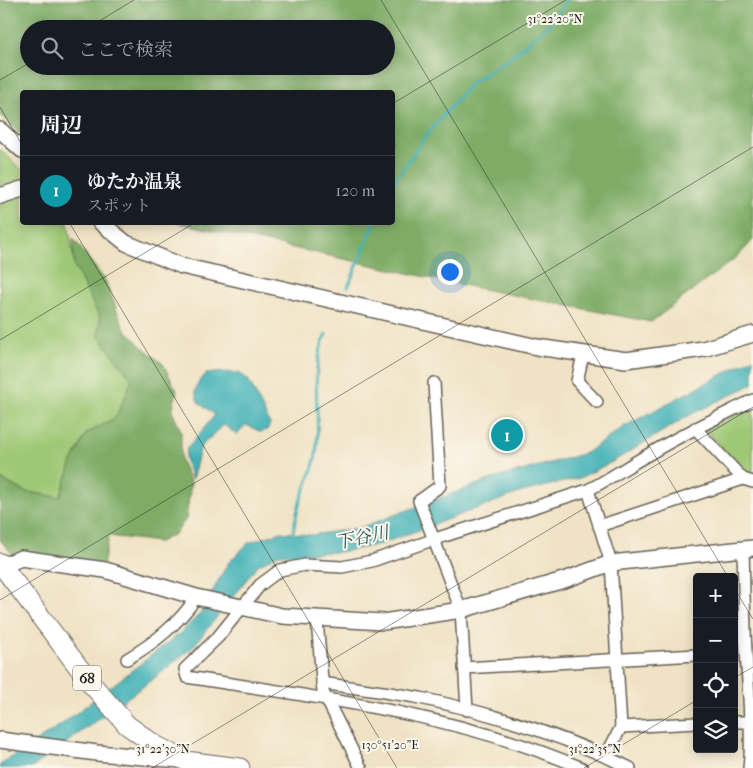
<!DOCTYPE html>
<html lang="ja">
<head>
<meta charset="utf-8">
<style>
  body { margin:0; font-family:"IM FELL French Canon","Noto Serif JP",serif; background:#242831; color:#f1f3f6 }
  .controls { position:absolute; right:15px; bottom:15px; display:grid; overflow:hidden; border-radius:5px; box-shadow:0 2px 12px #0003 }
  .controls button { width:45px; height:45px; display:grid; place-items:center; padding:0; border:0; border-bottom:1px solid #363941; background:#171b24; color:#f1f3f6; font:25px sans-serif }
  .you { position:absolute; left:449px; top:271px; width:18px; height:18px; margin:-12px; border:4px solid #fff; border-radius:50%; background:#1a73e8; box-shadow:0 0 0 8px #1a73e833 }
  .badge { display:grid; place-items:center; width:32px; height:32px; border-radius:50%; background:#7c3aed; color:#fff; font-size:16px; font-weight:700 }
  .pin { position:absolute; translate:-50% -50%; border:2px solid #fff; box-shadow:0 1px 5px #0006 }
  .list { margin:0; padding:0; list-style:none }
  h2 { display:flex; justify-content:space-between; align-items:center; height:65px; margin:0; padding:0 20px; font-size:21px }
  h2 small { font-size:16px; font-weight:400; color:#9ea1a6 }
  .list li { display:grid; grid-template-columns:32px 1fr auto; gap:15px; align-items:center; box-sizing:border-box; height:70px; padding:0 20px; border-top:1px solid #363941 }
  .list b { display:block; font-size:19px; white-space:nowrap }
  .list p { margin:0; font-size:16px; white-space:nowrap; color:#9ea1a6 }
  .list em { font-size:16px; font-style:normal; color:#9ea1a6 }
  .icon { flex:none; width:28px; height:28px; fill:none; stroke:currentColor; stroke-width:2; stroke-linecap:round; stroke-linejoin:round }
  .map { position:relative; flex:none; width:753px; height:768px; overflow:hidden }
  .search { position:absolute; background:#171b24; box-shadow:0 2px 12px #0003; left:20px; top:20px; width:375px; height:55px; display:flex; align-items:center; gap:12px; box-sizing:border-box; padding:0 18px; border-radius:28px; color:#9ea1a6; font-size:19px }
  .panel { position:absolute; background:#171b24; box-shadow:0 2px 12px #0003; left:20px; top:90px; width:375px; height:135px; border-radius:5px }
  .map>svg:first-child { display:block }
  .green { fill:#9ec875; stroke:#5d7248 }
  .forest { fill:#7eac66; stroke:#4d6441; fill-rule:evenodd }
  .water { fill:#3fb0b6; stroke:#2e6669 }
  .lines { fill:none; stroke-linecap:round; stroke-linejoin:round }
  .stream { stroke:#3fb0b6; stroke-width:3 }
  .minor-casing { stroke:#666157; stroke-width:14 }
  .tertiary-casing { stroke:#666157; stroke-width:18 }
  .primary-casing { stroke:#666157; stroke-width:21 }
  .minor { stroke:#fff; stroke-width:11 }
  .tertiary { stroke:#fff; stroke-width:15 }
  .primary { stroke:#fff; stroke-width:19 }
  .ticks { fill:none; stroke:#1c1c1c; stroke-width:1; stroke-opacity:0.45 }
  .labels { text-anchor:middle; dominant-baseline:central; stroke-width:4; stroke-linejoin:round; paint-order:stroke }
  .shield { fill:#fbf7ec; stroke:#5f5e5a; stroke-width:1 }
  .shield-label { font-size:15px; font-weight:bold; fill:#1c1c1c }
  .water-label { font-size:18px; font-style:italic; fill:#2c5f61; stroke:#fbf7ec }
  .ticks-label { font-size:12px; text-anchor:middle; fill:#1c1c1c; stroke:#fbf7ec; stroke-width:4; stroke-linejoin:round; paint-order:stroke }
</style>
</head>
<body>
<div class="map">
<svg width="753" height="768" viewBox="0 0 753 768">
  <rect width="100%" height="100%" fill="#fbf7ec"/>
  <filter id="ink" filterUnits="userSpaceOnUse"><feTurbulence type="fractalNoise" baseFrequency=".02" numOctaves="2"/><feDisplacementMap in="SourceGraphic" scale="10" xChannelSelector="R" yChannelSelector="G"/><feConvolveMatrix kernelMatrix="1 2 1 2 8 2 1 2 1" color-interpolation-filters="sRGB"/></filter>
  <filter id="wash" filterUnits="userSpaceOnUse"><feTurbulence type="fractalNoise" baseFrequency=".0096" numOctaves="4" result="noise"/><feDisplacementMap in="SourceGraphic" scale="20" xChannelSelector="R" yChannelSelector="G"/><feGaussianBlur stdDeviation="1.12" result="paint"/><feColorMatrix in="noise" values="0 0 0 0 0 0 0 0 0 0 0 0 0 0 0 0 0 1.4 0 .05"/><feComposite in="paint" operator="in"/></filter>
  <g filter="url(#wash)">
    <rect width="100%" height="100%" fill="#f0e2c4"/>
    <g class="green">
      <polygon points="0,149 22,170 22,222 68,223 74,262 100,318 98,336 133,379 116,417 86,434 72,462 60,497 26,492 0,479"/>
      <polygon points="753,407 753,476 747,476 706,430"/>
    </g>
    <g class="forest">
      <path d="M0 0H753V240L738 256 651 322 472 287 179 223 392 222V92H22V136L0 115ZM29 29H386V66H29Z"/>
      <polygon points="73,238 105,280 124,328 141,346 163,364 177,391 172,411 181,431 181,461 191,483 186,519 175,534 159,542 109,536 103,565 15,557 0,540 0,479 26,492 60,497 72,462 86,434 116,417 132,379 98,336 100,318 74,265"/>
    </g>
    <g class="water">
      <polygon points="753,358 753,384 690,415 614,461 580,478 522,492 381,544 341,552 279,554 258,565 193,647 156,677 32,768 0,768 0,765 62,724 178,635 200,614 228,563 248,543 281,532 311,535 359,528 492,479 586,453 625,426"/>
      <polygon points="222,372 239,373 248,379 270,424 267,430 261,432 246,425 237,435 224,425 201,446 192,480 185,458 187,448 215,415 198,402 195,391 199,382 206,374"/>
    </g>
    <g class="lines">
      <g class="stream">
        <polyline points="392,185 427,134 471,83 510,58 550,23 567,0"/>
        <polyline points="348,287 375,222"/>
        <path d="M292 537C295 524 297 508 302 496 309 479 316 463 317 444 320 404 309 373 326 334"/>
      </g>
    </g>
  </g>
  <g filter="url(#ink)">
    <g class="lines">
      <g class="minor-casing">
        <g id="minor">
          <polyline points="583,355 577,381 597,402"/>
          <polyline points="434,383 440,486 419,501 461,610 467,710"/>
          <polyline points="695,428 743,479 753,482"/>
          <polyline points="588,490 611,563 621,727 606,756"/>
          <polyline points="599,526 743,479"/>
          <path d="M743 548C744 583 744 618 746 652 748 684 753 740 749 768"/>
          <polyline points="317,620 323,692 361,768"/>
          <path d="M127 659C153 644 181 622 196 597"/>
          <polyline points="464,668 697,655"/>
          <path d="M322 683C354 688 388 692 420 698 491 713 565 736 630 768"/>
          <polyline points="734,722 753,722"/>
          <polyline points="621,727 697,723"/>
          <path d="M582 768C457 714 320 698 187 677L185 669 218 637 260 585 280 570 305 565 342 567 372 561 435 539 588 490C610 479 629 465 651 453 684 433 719 417 753 400"/>
        </g>
      </g>
      <g class="tertiary-casing">
        <g id="tertiary">
          <polyline points="0,130 22,150"/>
          <polyline points="0,196 22,189"/>
          <polyline points="100,222 126,243 182,266 537,347 626,360 703,349 753,334"/>
          <polyline points="0,567 21,558 105,570 196,597 282,616 383,622 461,610 567,579 611,563 753,548"/>
          <polyline points="0,740 97,753 180,760"/>
        </g>
      </g>
      <g class="primary-casing">
        <polyline id="primary" points="0,563 89,681 127,725 155,745 186,761 240,768"/>
      </g>
      <use href="#minor" class="minor"/>
      <use href="#tertiary" class="tertiary"/>
      <use href="#primary" class="primary"/>
    </g>
  </g>
  <path class="ticks" d="M381 0 728 577M86 29 134 0M0 80 29 63M392 104 566 0M0 107 22 145M69 222 397 768M0 340 196 222M734 588 753 619M0 600 753 147M734 678 753 667M152 768 753 407M584 768 697 700"/>
  <g class="labels">
    <rect class="shield" x="73" y="665.5" width="28" height="25" rx="4"/>
    <g class="shield-label">
      <text x="87" y="678">68</text>
    </g>
    <g class="water-label">
      <text transform="translate(362 538) rotate(-12)">下谷川</text>
    </g>
  </g>
  <g class="ticks-label">
    <text x="555" y="23">31°22'20"N</text>
    <text x="390" y="749">130°51'20"E</text>
    <text x="163" y="753">31°22'30"N</text>
    <text x="595" y="753">31°22'35"N</text>
  </g>
</svg>
<div class="controls">
<button>+</button>
<button>−</button>
<button><svg class="icon" aria-label="locate" viewBox="0 0 24 24"><circle cx="12" cy="12" r="6"/><path d="M12 2v4M12 18v4M2 12h4M18 12h4"/></svg></button>
<button><svg class="icon" aria-label="layers" viewBox="0 0 24 24"><path d="M12 4l9 5-9 5-9-5zM3 14l9 5 9-5"/></svg></button>
</div>
<div class="you"></div>
<div class="pin badge" style="left:507px;top:435px;background:#0f9aa8">1</div>
<div class="search"><svg class="icon" aria-label="search" viewBox="0 0 24 24"><circle cx="10" cy="10" r="6"/><path d="M15 15l6 6"/></svg>ここで検索</div>
<section class="panel">
<h2>周辺<small></small></h2>
<ul class="list">
<li><span class="badge" style="background:#0f9aa8">1</span><div><b>ゆたか温泉</b><p>スポット</p></div><em>120 m</em></li>
</ul>
</section>
</div>
</body>
</html>
